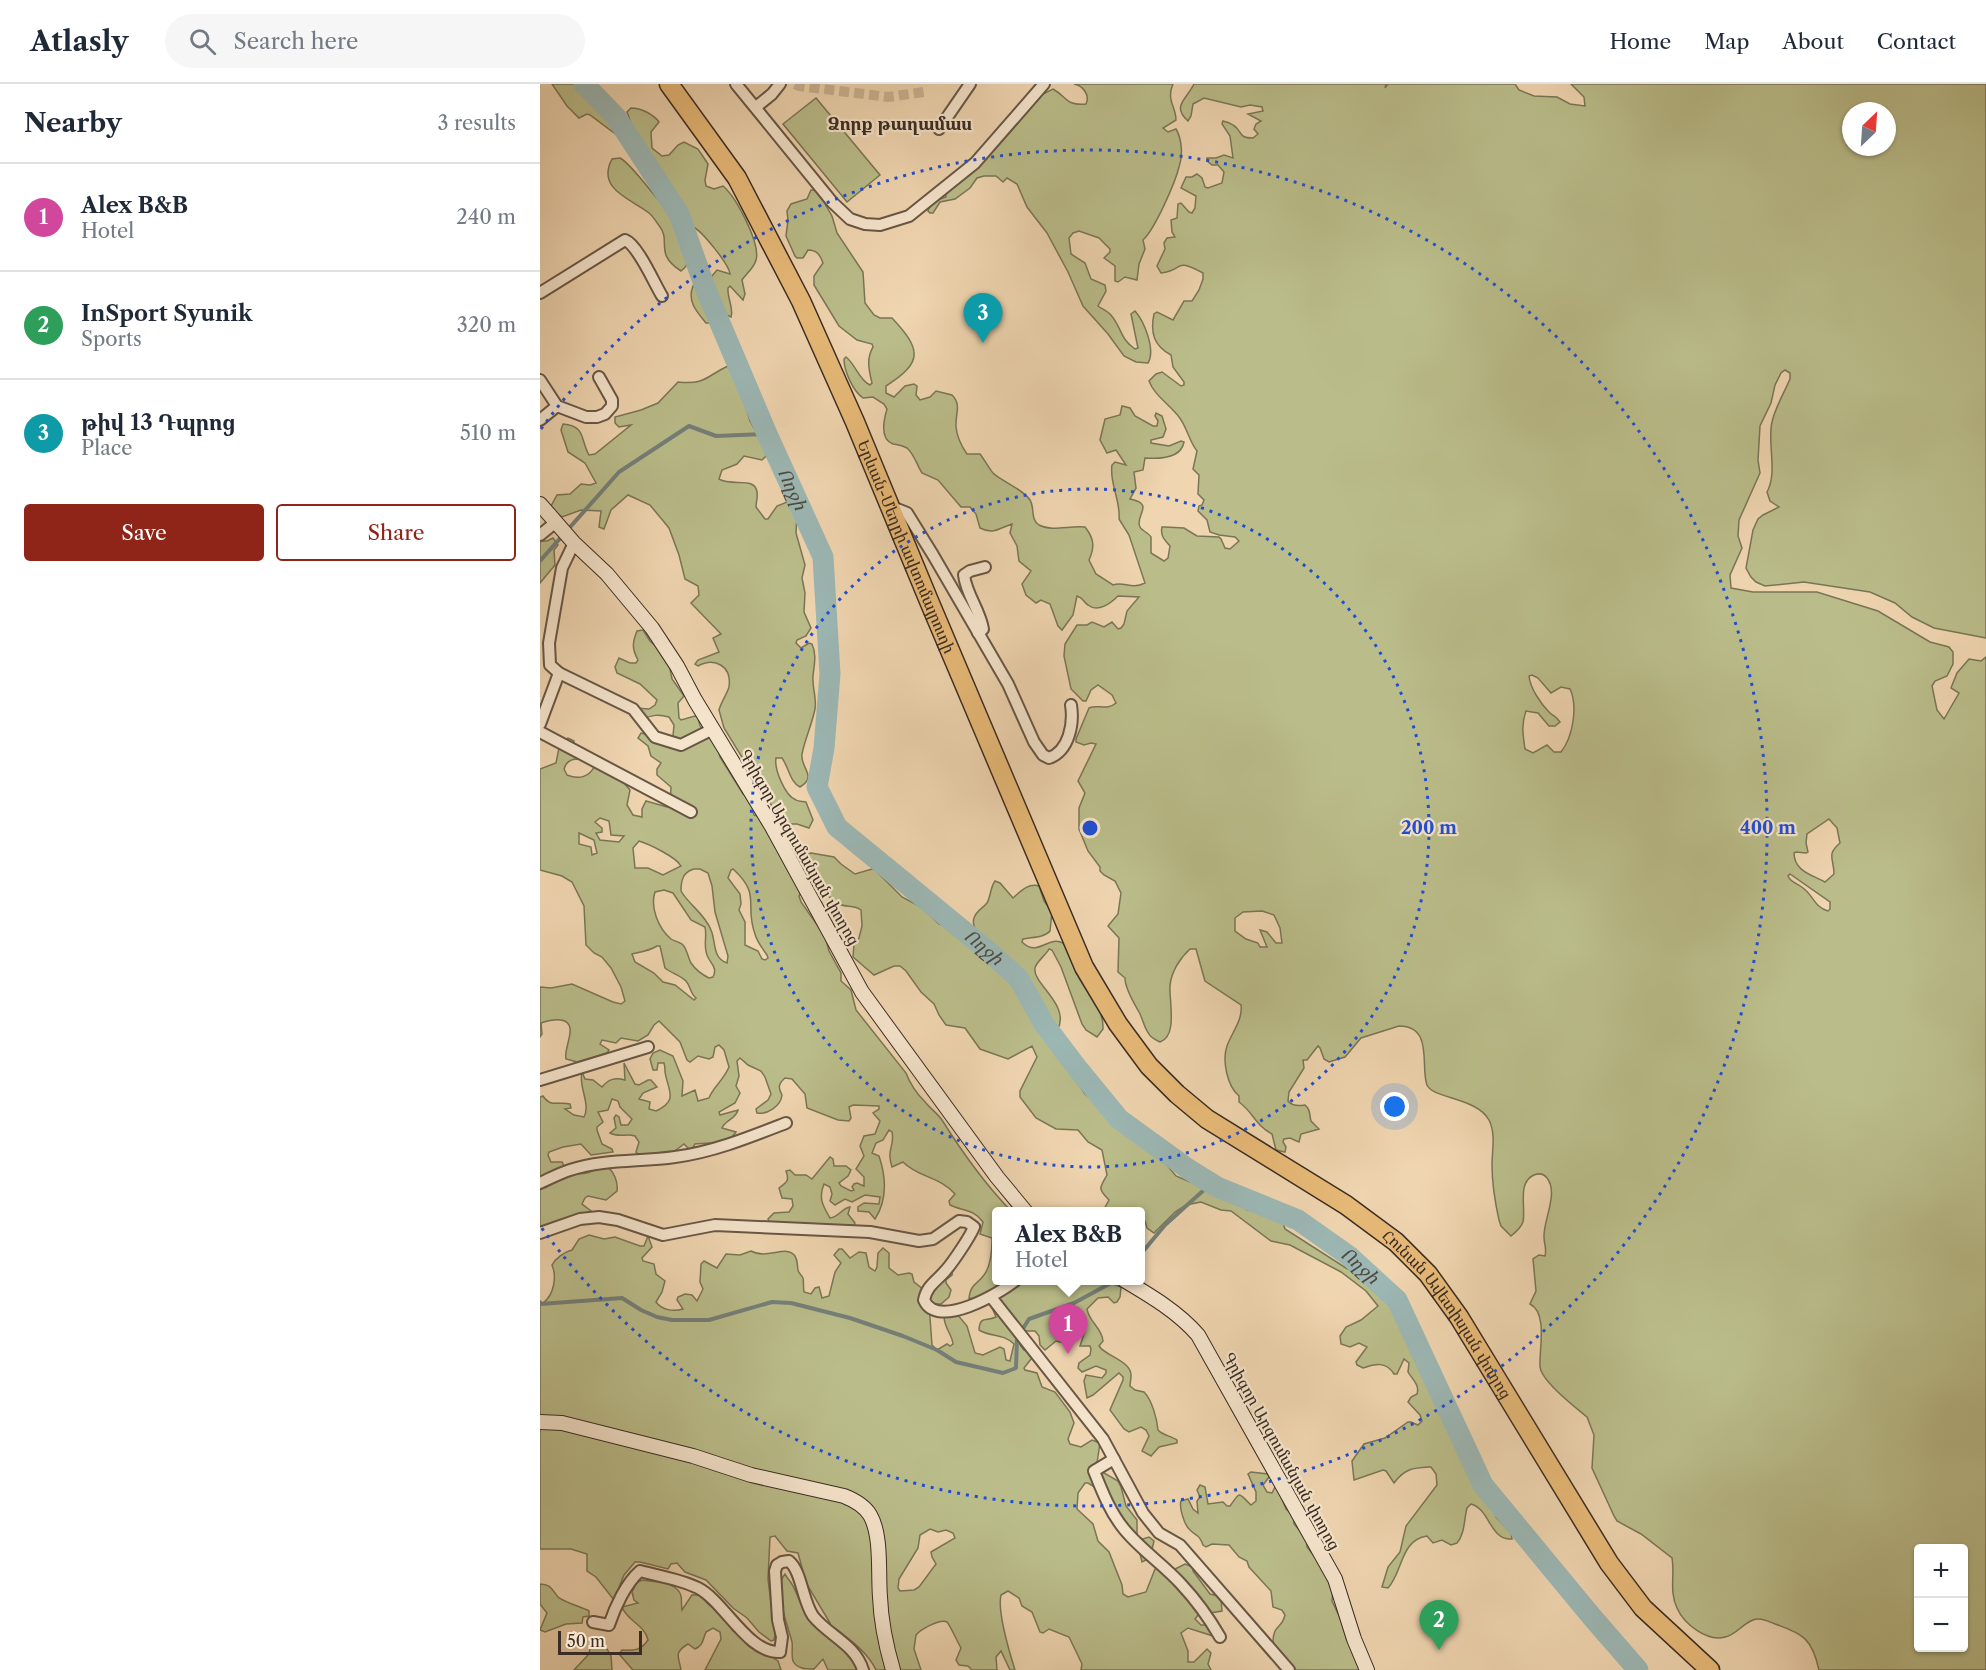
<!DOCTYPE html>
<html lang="en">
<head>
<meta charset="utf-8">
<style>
  body { margin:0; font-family:"Libre Caslon Text","Noto Serif Armenian",serif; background:#f6f6f7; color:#1f2937 }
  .controls { position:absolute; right:18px; bottom:18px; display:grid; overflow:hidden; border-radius:6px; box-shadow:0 2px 4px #0004 }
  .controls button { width:54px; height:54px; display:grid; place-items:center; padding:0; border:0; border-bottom:2px solid #e0e1e3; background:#fff; color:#1f2937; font:30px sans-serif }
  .compass { position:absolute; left:1302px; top:18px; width:54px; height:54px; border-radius:50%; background:#fff; box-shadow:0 2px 4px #0004; rotate:25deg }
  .scale { position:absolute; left:18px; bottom:15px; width:84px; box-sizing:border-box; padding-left:6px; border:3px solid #3b2d23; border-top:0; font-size:16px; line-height:21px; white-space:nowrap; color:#3b2d23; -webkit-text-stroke:4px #f5e4cc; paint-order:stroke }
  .you { position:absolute; left:855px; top:1023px; width:21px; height:21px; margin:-15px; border:4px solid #fff; border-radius:50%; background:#1a73e8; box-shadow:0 0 0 9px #1a73e833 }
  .badge { display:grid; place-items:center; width:39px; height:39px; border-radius:50%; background:#8f2418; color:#fff; font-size:20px; font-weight:700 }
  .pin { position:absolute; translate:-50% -50px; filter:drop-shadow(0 2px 3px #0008) }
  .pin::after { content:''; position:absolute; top:32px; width:21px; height:18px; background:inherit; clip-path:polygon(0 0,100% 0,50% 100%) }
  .popup { position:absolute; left:452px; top:1123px; width:153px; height:78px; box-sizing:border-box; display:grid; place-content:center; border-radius:6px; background:#fff; filter:drop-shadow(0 2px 4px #0005); font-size:20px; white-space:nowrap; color:#747a83 }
  .popup b { font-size:22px; color:#1f2937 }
  .popup::after { content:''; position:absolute; left:50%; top:100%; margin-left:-12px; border:12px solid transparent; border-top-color:#fff }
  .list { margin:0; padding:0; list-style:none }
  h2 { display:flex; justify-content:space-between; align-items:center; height:78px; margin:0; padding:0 24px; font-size:26px }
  h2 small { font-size:20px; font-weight:400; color:#747a83 }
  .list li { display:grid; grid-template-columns:39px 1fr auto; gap:18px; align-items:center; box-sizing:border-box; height:108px; padding:0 24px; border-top:2px solid #e0e1e3 }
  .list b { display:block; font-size:22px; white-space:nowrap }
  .list p { margin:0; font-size:20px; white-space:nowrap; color:#747a83 }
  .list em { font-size:20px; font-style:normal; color:#747a83 }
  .actions { display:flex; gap:12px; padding:18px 24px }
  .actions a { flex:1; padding:14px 0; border:2px solid #8f2418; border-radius:6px; text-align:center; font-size:21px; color:#8f2418 }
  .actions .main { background:#8f2418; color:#fff }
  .icon { flex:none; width:33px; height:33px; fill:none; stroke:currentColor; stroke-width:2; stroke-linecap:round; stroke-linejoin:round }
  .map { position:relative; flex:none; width:1446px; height:1586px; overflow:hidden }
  header { display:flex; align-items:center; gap:36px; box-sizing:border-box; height:84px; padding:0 30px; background:#fff; border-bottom:2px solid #e0e1e3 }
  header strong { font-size:28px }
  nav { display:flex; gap:33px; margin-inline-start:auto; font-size:21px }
  .search { width:420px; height:54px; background:#f6f6f7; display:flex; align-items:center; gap:15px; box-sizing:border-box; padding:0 21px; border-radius:33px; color:#747a83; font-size:22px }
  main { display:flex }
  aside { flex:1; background:#fff }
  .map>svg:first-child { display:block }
  .green { fill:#babd8a; stroke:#7a7556; stroke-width:1.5; fill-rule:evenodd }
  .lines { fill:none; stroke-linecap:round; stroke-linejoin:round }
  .stream { stroke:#75807a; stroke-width:4 }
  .river { stroke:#9cb7b4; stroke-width:21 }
  .street-tunnel { stroke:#cbb394; stroke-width:10; stroke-dasharray:10 5; stroke-linecap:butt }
  .street-casing { stroke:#685746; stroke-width:14 }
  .secondary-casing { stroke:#3b2d23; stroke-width:16 }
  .highway-casing { stroke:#3b2d23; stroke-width:21 }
  .street { stroke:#f5e4cc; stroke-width:10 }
  .secondary { stroke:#f5e4cc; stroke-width:14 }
  .highway { stroke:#e8ba78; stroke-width:18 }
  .ring { fill:none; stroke:#1d4ed8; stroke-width:3; stroke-dasharray:3 6 }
  .labels { text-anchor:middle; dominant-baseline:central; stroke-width:4.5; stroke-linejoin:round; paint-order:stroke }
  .street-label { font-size:16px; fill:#3b2d23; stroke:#f5e4cc }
  .neighbourhood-label { font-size:18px; font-weight:bold; fill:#3b2d23; stroke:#f5e4cc }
  .water-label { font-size:18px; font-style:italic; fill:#4e4940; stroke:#f5e4cc }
  .centre { fill:#1d4ed8; stroke:#f5e4cc; stroke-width:3 }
  .ring-label { font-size:18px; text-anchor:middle; font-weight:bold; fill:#1d4ed8; stroke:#f5e4cc; stroke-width:4.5; stroke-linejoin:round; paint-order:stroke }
</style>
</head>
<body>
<header>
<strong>Atlasly</strong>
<div class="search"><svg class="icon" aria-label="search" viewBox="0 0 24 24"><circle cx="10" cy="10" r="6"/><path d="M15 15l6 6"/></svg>Search here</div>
<nav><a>Home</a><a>Map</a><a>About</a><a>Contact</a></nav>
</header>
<main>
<aside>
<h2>Nearby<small>3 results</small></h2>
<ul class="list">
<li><span class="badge" style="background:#d1479c">1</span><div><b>Alex B&amp;B</b><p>Hotel</p></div><em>240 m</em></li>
<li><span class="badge" style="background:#2e9e5b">2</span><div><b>InSport Syunik</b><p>Sports</p></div><em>320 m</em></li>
<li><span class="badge" style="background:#0f9aa8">3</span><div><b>թիվ 13 Դպրոց</b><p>Place</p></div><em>510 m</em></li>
</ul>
<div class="actions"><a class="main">Save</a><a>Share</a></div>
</aside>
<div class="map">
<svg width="1446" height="1586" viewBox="0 0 1446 1586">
  <rect width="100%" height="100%" fill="#efd5b0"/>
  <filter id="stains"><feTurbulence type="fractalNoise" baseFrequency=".00333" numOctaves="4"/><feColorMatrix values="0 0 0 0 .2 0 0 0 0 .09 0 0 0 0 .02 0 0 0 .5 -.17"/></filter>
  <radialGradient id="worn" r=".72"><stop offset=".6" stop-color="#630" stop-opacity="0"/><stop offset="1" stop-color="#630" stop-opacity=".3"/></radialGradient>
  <g class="green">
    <path d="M12 0H54L71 29 85 38 90 36 87 28 91 24C101 24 113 30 119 38L111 48 112 64 122 72 129 71 138 61 144 58 158 65 168 80 165 96 166 102 174 105 183 102C196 113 221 160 216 176 214 184 206 190 202 196L205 210 203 216 190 202 188 204C187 214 194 224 191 233L174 225 169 229V239H166C156 227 147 217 153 202L166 199 177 186 190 190C189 180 161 146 153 143 139 158 159 174 141 187 114 170 131 157 120 143 117 139 113 132 109 129 91 115 56 105 72 75L80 74C100 85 128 142 150 134L138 125 113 91 88 64 86 58 50 31 47 30 39 34 27 22Z"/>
    <path d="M534 0H633C626 16 636 23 636 36L623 44 628 48 636 45C642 55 643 72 639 83 635 99 615 145 603 156L605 165 599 180 597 196 585 193 578 198 575 197V182L564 174 570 168V165L559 154 539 147 533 149 529 154 531 170 545 179 551 195 565 201 566 207 558 222C562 225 567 227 570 230 582 243 579 254 595 265L598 264 591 230 595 227C604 237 616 266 608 279L596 278 584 272 568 250 543 222 528 188 507 149 487 123 477 100 467 94 463 98 456 92H444L437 94 430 104 415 115 400 118 393 129H390L388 127 391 118 406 113 405 104 499 12 513 5C527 13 526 22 546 20 550 12 544 2 534 0Z"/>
    <path d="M654 0H846L845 4 848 0H975L979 6 994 12 1017 13 1030 20 1045 22 1044 13 1031 0H1446V554L1394 544 1372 533 1355 519 1330 508 1264 498 1225 502 1216 498 1211 493 1206 484 1213 446 1218 435 1223 431 1239 423 1230 417 1227 408C1238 388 1227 359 1232 338 1235 324 1244 309 1250 295V289L1245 286 1241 289 1235 301 1231 319 1220 342 1218 376 1220 389 1199 436 1198 452 1202 464 1190 491 1191 504 1213 508H1277L1338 527 1390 558 1409 563 1413 568V580L1407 592 1395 597 1392 602 1397 626 1404 635 1419 609 1411 604 1417 589 1429 575 1441 577 1446 573V1586H1279C1272 1555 1264 1550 1235 1540 1230 1538 1223 1534 1217 1535 1205 1536 1197 1551 1185 1553 1167 1558 1144 1540 1137 1524 1129 1507 1135 1491 1132 1474L1101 1450 1077 1437 1074 1432 1052 1384 1054 1351 1047 1333C1035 1323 1000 1296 1000 1282 999 1266 1008 1229 990 1220L996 1207 993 1175 999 1171 1005 1172C1007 1164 1004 1161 1004 1153 1003 1137 1019 1109 1007 1094 1004 1090 999 1089 994 1091 977 1098 986 1124 983 1138 981 1144 976 1148 971 1152L961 1142 959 1136C955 1118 952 1099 952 1081 952 1067 956 1050 949 1036 936 1013 893 1015 887 1001 880 983 894 942 859 942L821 954 805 973 789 978 784 975 780 964 778 962 767 976H763L764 984 749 1008 748 1017C752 1022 759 1022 765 1021 771 1026 769 1030 771 1037L779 1045 761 1050 759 1058 750 1054 744 1055 743 1058 746 1063 745 1068 736 1066 732 1050C714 1040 714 1029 699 1018V1012C687 1002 682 976 687 962 692 948 703 936 701 921L665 897 656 865H650C640 874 631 888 630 902 629 917 638 952 620 958 616 956 611 954 609 950 604 944 603 935 599 928 594 919 585 905 585 894L578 888 579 854 568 842 578 830 581 809 575 797 564 791 560 787V783L548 767 539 745V724L545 709 538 697 556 660 551 659 544 661 536 658V655L549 624C558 620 567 627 576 619L572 611 558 601 551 606 546 617H543L531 605 524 572 525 560 537 541H547L552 538 564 543 572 538 578 545 581 544 584 540 587 527 599 513 578 512C571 519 558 529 548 521 543 518 544 514 537 512L533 531 522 546 518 542 510 520 501 516 496 519 486 511 482 500 491 487 479 477 477 462 470 449 472 440C459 444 454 451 440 444L436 430 430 423H421L398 396 382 389C377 381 374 370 367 364 362 361 358 361 353 360 339 355 344 335 347 325L344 320 333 313 323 314C313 307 304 287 304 275L306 273C316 281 319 296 330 301L332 299C329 286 326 275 333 263L332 260 317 256 299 242 274 201V192L283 179C280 171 277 166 268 166L263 174H257L255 172 246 152 248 136 247 127 251 120 267 115 271 106H277L292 132 297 149 323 188 325 219 334 231 340 234H352C381 265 384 278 346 302V309L354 313 365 302 374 300 377 302 376 311 380 316 390 313 396 307 412 311C422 321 415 330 416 343 417 352 422 363 427 370H440C444 375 450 386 453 389 461 397 483 405 490 416 495 424 490 435 499 441 512 448 530 441 545 443 554 454 555 463 549 476L556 490 573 501C584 497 591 506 605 499L589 451 579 435C581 417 569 399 572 381L575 378 586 381 576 366 567 369 560 356 565 335 580 331 582 322 590 324 595 332 613 342H617L618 337 615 332 616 329 622 332 626 345 623 353 611 356V359L629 362 641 357 644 358C641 375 619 375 605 374L603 386 594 388 596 404 590 415C616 420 594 432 600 443 602 447 609 449 611 453V469L624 477 628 474 630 462C625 456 620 452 622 443H625L644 444 657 452 679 453 681 455 685 464 690 465 699 457 695 453 679 451 670 448 667 436 658 427 659 422 662 421 664 416 658 410 659 391 653 385 657 367C649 357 647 343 639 333 630 321 614 311 609 297L616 290 622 288 641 302 644 301V298L633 283 631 271C614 262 610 249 614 230L617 228 633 236 644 217H652L659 206 663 195V189C632 173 646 186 621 189L617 182 625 165 624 159 627 154 635 153 632 148 631 136 637 134 638 120 641 119 649 128 652 129 655 124 656 112 641 104 646 93H652L657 90 662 94 665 103 668 104 682 99 684 88 678 81H672L667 77V74H676L684 71 693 74 690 52 682 40 683 37C687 38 690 39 693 41 703 47 697 54 713 54L718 50 714 45 716 40 721 37 708 30 723 27 722 23 710 21 701 23 664 14 653 20 651 32 648 37C631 22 647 15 654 0ZM1311 27H1347V63H1311ZM992 591 998 594 1011 609 1021 603 1030 605C1038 622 1033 653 1021 668H1014L1007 661 993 669 985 665C983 651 981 641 986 627L998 629 1009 642H1015L1020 638C1017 633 1013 632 1009 628 1001 620 990 604 989 592ZM1289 735 1297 744 1300 759C1286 771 1294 774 1294 790L1285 798C1272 791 1254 787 1254 769L1256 768 1266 769 1268 768 1266 759 1267 750ZM1250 790 1290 818V825L1288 827C1275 824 1273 811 1263 804 1257 799 1251 799 1248 792ZM722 827 734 831 740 844 742 859H736L727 848 720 846 727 863H720L718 859 706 855 695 847V834L703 828ZM1378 1464H1424V1564H1378Z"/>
    <polygon points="276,14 340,91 307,118 243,40"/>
    <path d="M188 282 194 284 210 337 228 370 222 376 204 372 197 380 182 386 179 395C192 403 215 392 217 408 218 413 216 418 216 423L225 435H228L237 422 247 418 255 423 257 429 256 449 265 481 262 494 265 509 264 528 271 544 266 552 257 556 256 559 261 564 269 559 272 560C277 571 274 581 273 592 272 604 277 614 275 625 272 640 265 655 262 670 260 684 278 692 260 703 250 698 249 684 242 674H236C234 685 245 712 256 716 259 718 263 717 266 718L273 736 269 744 257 740H245L240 735 184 644 179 626C181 618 187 610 189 603 192 582 175 573 158 582L155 580 158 576 179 568 173 554 181 550 151 519 159 511 158 502 145 495 139 471 129 444 110 421 88 411 71 426 64 445 59 443 61 427 41 426 22 433 14 428 11 422 17 411 30 410 41 400 50 401 56 399 45 379 28 368 21 346 23 340C46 342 40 355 49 371L55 370 91 341 79 343 75 339V333L101 326 118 319 138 298C166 301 166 292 188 282Z"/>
    <polygon points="13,454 18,461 14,466 15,481 0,499 0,457 7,457"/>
    <path d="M103 546 110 557 119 565 129 580 132 595 144 612 138 619 139 634 141 636 155 632 158 634 160 642 177 661 180 673 203 710 217 720 213 728 214 731 220 733 262 807 259 812 261 818 285 852 289 867 301 889V897L311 906 316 926 366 989C370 1000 378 1011 386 1019 391 1025 398 1030 402 1036 422 1068 445 1100 471 1127L456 1128V1196H561L581 1203 580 1213 577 1218 574 1219 568 1213 558 1214 547 1225C549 1238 562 1244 563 1257L559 1262C565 1272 592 1277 591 1292 591 1296 590 1299 590 1302L595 1306 604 1308C612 1316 617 1335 618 1346 622 1351 631 1352 637 1356V1359L619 1363 611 1372 602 1367 609 1352 606 1346 601 1343 589 1348 584 1345 570 1326 583 1296V1293L579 1289 553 1311 547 1314 544 1297 546 1291 562 1294 566 1289V1286L556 1282 542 1288 538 1284 539 1279 550 1271 551 1265 550 1262H540L545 1247 539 1235H536C537 1245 537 1253 528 1260L516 1257 505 1266 500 1261 499 1252 495 1247H486L480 1261 484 1266 495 1270 484 1284 485 1286 497 1289 502 1303 515 1308 530 1328 534 1339 528 1355 530 1360 541 1363 552 1356 560 1359 557 1379 564 1389 578 1397 581 1403 586 1422 597 1436V1453L603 1455 609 1453 614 1457 610 1474 602 1478 599 1466 593 1463 584 1435 575 1437 571 1413 548 1399H545L538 1409 537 1425 553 1440 558 1457 569 1468 582 1501 583 1510 588 1513 606 1508 615 1485 618 1484 625 1490 645 1480 653 1483V1487L670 1510 678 1512 681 1515 682 1527 658 1531 655 1535 661 1541H670L675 1549 673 1552 648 1544 641 1549 648 1567V1578H654L667 1565 671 1569 668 1580 671 1586H541L542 1580 529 1553 509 1545 503 1549 500 1548 492 1528 482 1522 479 1514 468 1507 461 1511C457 1527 470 1570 475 1586H470L461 1567 456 1573 457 1586H432L428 1582 419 1581 416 1576 421 1564C418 1559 410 1541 407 1538 400 1534 380 1546 376 1551L374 1565 381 1586H336C329 1571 311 1554 296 1548L303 1563 320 1586H288L283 1575 274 1585C266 1585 257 1585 253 1577 251 1572 253 1564 252 1558 248 1541 232 1505 245 1490 247 1494 251 1498 253 1502 262 1520 264 1534 282 1545L290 1544V1539L266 1499 258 1469 247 1467 235 1452 230 1453 228 1495 235 1551 234 1556 231 1557 219 1548 207 1534 193 1524 166 1496 145 1488 137 1479 131 1480 128 1485 100 1478H95L84 1491 74 1516 56 1493 47 1487V1470L31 1465H0V1217L3 1219C14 1211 17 1193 12 1181 16 1174 24 1168 32 1166L39 1155 49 1151 64 1155 75 1153 100 1162H104L108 1152 112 1163 102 1174 103 1177 114 1180 116 1190 125 1197 122 1208 116 1218C122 1226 133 1228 143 1225L137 1216 138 1213 145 1210 152 1211 157 1217 163 1205 160 1198 161 1180 164 1177 177 1184 186 1170 200 1171 211 1167C227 1176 247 1160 255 1172 258 1177 257 1181 258 1186 258 1188 262 1192 263 1194 264 1199 263 1203 264 1208L271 1210 275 1204 279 1203 282 1214 289 1212 295 1188 301 1179 294 1171 299 1165H302L310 1174 319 1168 326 1169 329 1183 335 1187 337 1183 338 1169 343 1164 349 1169V1184L358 1191 369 1189 372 1190 374 1198 383 1205 413 1183 412 1191 406 1196V1199L411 1206 409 1213 401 1220H389L392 1261 397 1266 407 1260 410 1262 413 1260C412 1250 404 1244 404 1232L417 1230 427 1242 435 1269 443 1271 460 1263 464 1265 466 1276 470 1277 474 1260C465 1250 450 1253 439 1246 440 1231 446 1238 456 1233L449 1217 429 1214C431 1199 436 1202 444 1191 451 1182 452 1165 452 1154L440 1150 443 1138C434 1125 422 1127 410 1121L409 1117 415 1110C401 1093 377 1093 363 1078L352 1083C346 1065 355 1062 352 1048L349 1046 343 1056 336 1059 332 1069 339 1072C346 1093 348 1115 335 1135L329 1128 318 1127V1123L324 1119 339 1120 340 1113 325 1111 312 1118 305 1115 295 1121 290 1117 292 1110 290 1103 284 1100C278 1114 283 1122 290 1134 299 1133 302 1124 310 1123L308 1130 315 1139 314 1142 230 1139 228 1135 234 1129 249 1128 253 1122 252 1115 242 1114 239 1104C246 1099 250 1097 246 1087L250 1086 255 1091H266L272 1095 290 1073 293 1075 294 1082H306L311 1086 308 1092 299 1099 301 1102 311 1107 314 1106 312 1103 314 1100 317 1099 324 1102V1093L316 1085 324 1072 320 1062 324 1052 335 1050 340 1037 333 1029 339 1025V1022L313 1021 309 1023 311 1034 309 1037 298 1036 267 1024 265 1010 252 995 245 994C238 1000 238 1004 242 1011 241 1022 227 1031 217 1029L216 1025 228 1016 231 1010 225 993 221 987 208 981 200 974 197 977 199 992 196 1002 200 1009 195 1019 179 1028 180 1031 198 1026C196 1035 185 1036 182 1044L196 1048C187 1062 168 1058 155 1060L151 1067 144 1060 132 1069 98 1070 96 1068 99 1058 95 1052C86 1049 79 1054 70 1049L76 1044 74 1034 76 1031 79 1033 81 1041H88L92 1035 80 1023 78 1017 72 1015 68 1026 58 1028 63 1038 57 1043V1046L62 1060 72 1065 73 1068 51 1071 41 1060 23 1063 9 1068 8 1071 11 1078H22L24 1082 21 1085 27 1091C33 1090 40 1090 47 1089 60 1085 67 1075 75 1093 77 1098 78 1101 77 1107L66 1116 48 1112 45 1114 42 1120 51 1127 52 1131 11 1139 0 1146V1013L3 1012C11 1024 18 1017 30 1020L31 1024 25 1025 34 1031 44 1033C51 1020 38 1002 42 988L45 995 53 996 62 1003C69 995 75 993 85 996L84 979 95 1000 99 1001 108 996H111L117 1003 103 1009 99 1015 110 1018 109 1025 116 1027C139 1016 128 1007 125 988 125 985 125 982 124 979H118L117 986H113L110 975 113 969 120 966 133 972 143 997 142 1012 155 1006 158 1017 169 1014C173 1003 183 997 189 983L184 966 179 961 175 963 173 973 169 975 158 972 150 978 147 976 140 958 119 937 114 941 108 951 98 957 81 954 76 959 62 956 60 960 69 966 67 969 37 978 26 975C23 964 40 939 21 936 15 935 7 937 1 939L2 950 0 953V903L11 904 32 900 73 918 81 920 85 917 81 903 71 884 62 873 54 869 46 861 44 822 32 798 22 792 0 786V685L16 679 20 659 28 654 34 657V663L40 673 38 675C31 675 26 677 24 685L27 691C39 696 50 693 55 681L84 693V699L90 706 87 721 93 731 102 733V725L106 717 127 723 130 722 131 703 117 691V685L121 679 111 672 108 662 98 654 101 649 126 655 133 652 134 641 129 633C118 630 113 631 102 635L97 624 109 625 115 621 117 616 100 600 77 589 75 583 79 574 90 579H96L98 576C92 565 92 559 97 547ZM60 734 69 737 71 751 84 752 79 758 60 756 56 749 62 748V744L55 738ZM39 749 54 756 57 769 52 771 51 763 39 760ZM99 757C109 760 136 773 141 782L123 791 108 784H95L93 764ZM154 785H160L168 789 172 802 175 828 188 872 187 879C172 874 176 857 171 846 165 830 149 821 141 807 141 796 143 788 154 785ZM193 785C222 811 204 821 215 850 217 858 223 865 227 871L228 874 225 876 222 875 218 867 205 861V838L199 826 201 820 200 810 188 794 191 786ZM124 806 133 809 151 836 165 843C167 852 164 859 166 867 167 878 179 882 173 893L169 894C163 891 155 885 151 879 148 874 147 865 143 861 140 858 134 857 131 855 118 844 110 823 115 808ZM117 862H120L125 884C131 889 140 891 146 897 151 903 150 909 156 914L154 916 135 901 123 898 114 889 95 878 92 870C101 868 109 867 117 862ZM390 1445 398 1448 406 1446 413 1449 415 1454 391 1468 392 1473 396 1480 379 1503 374 1506 360 1507 358 1504 359 1495 378 1464 380 1451Z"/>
    <path d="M271 769 294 773 301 780 315 790 332 785 335 786 362 813 381 823 399 840 412 843C424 858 441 872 458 880H462L467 872C456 864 429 850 434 834 436 827 443 824 447 819 451 812 450 804 455 797L460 799 473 814C481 807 488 799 499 802L504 817 512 828 510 847C504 854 491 853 483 855L482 858C498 874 508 851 523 859 529 869 532 880 537 890 546 908 564 923 563 945L557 953 546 946 542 940 521 883 512 866 509 865C506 871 496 878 495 884 492 900 532 921 517 947 503 937 511 912 485 909L482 914 545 1010 561 1023 570 1037 604 1054 636 1092 650 1098 666 1101 677 1110 695 1116 707 1126 731 1129 741 1133 745 1145 806 1184 826 1194 845 1210 885 1277V1298C894 1306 896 1317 903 1326 917 1344 930 1349 924 1375L925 1378C935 1390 953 1399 957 1415 959 1421 955 1427 956 1433L971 1449 972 1455C950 1457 950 1425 931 1420L927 1424C924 1435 925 1450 917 1459L911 1461 902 1456 893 1459 887 1452C860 1456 863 1488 848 1504L842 1503 848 1483 860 1468 866 1442 897 1401 896 1390 891 1383C873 1384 865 1384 854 1399L846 1387 843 1386 814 1396 812 1377 824 1360 845 1354 868 1338H871L878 1341 882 1337 880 1331 868 1318 871 1313 877 1310C880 1301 872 1295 868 1288L869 1279 864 1275 857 1290H854C846 1277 835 1280 823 1284L817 1281 816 1278 827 1263 819 1259 810 1263 801 1260 800 1252 806 1243 821 1236 838 1222 826 1207 801 1188 750 1161 731 1157 691 1127 681 1126 661 1118 646 1121 635 1128 614 1149 607 1144 605 1137 600 1133V1128L563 1127 569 1116C557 1104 560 1104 567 1091L562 1066 548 1058 538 1046 516 1045 496 1034 480 1013V1007L497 973 492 962 468 975 440 965 425 944 406 941 399 931 394 920 381 908 366 887 360 882H354L334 891 313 873 314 860 319 854 322 842 321 826C314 820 306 824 299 820 285 811 267 793 262 777L265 771Z"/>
    <path d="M711 1388 728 1390 729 1393 723 1401 727 1408 732 1409 735 1403H737L746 1425 753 1431 754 1440 766 1454 767 1463 775 1473 793 1505 792 1517 825 1586H743C737 1573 729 1562 735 1547 739 1540 742 1542 745 1531L742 1526 733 1523 731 1507 709 1483 707 1477 699 1473 689 1461 672 1460 666 1463 663 1461C659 1450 657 1453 650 1446 644 1441 639 1423 641 1417L648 1415 653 1425 658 1429 657 1417 660 1413 657 1406 660 1401 665 1403 668 1420 683 1418 687 1422H690C701 1406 698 1409 711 1421L716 1417V1408L708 1390Z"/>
    <path d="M103 1496C115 1498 138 1498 141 1512 142 1516 141 1521 142 1526L152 1511H160L169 1521 184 1532 193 1547 238 1577 241 1586H165L181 1555 180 1548 173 1544 166 1548C163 1555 163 1562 155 1565L148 1560C133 1569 139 1573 141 1586H93L79 1570 82 1566C95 1567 101 1566 108 1556 105 1541 87 1537 82 1523L98 1519 94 1516 92 1508 97 1498Z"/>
    <path d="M0 1500C11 1500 12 1506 18 1513 23 1518 42 1523 49 1527V1532L43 1533 42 1539 26 1540 5 1548 0 1546 7 1529 0 1520Z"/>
    <polygon points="51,1559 67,1565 71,1572 72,1586 34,1586 49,1570"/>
  </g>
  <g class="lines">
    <g class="stream">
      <polyline points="0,477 79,388 149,342 176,352 227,350"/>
      <polyline points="600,1171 625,1141 665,1105 677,1103"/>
      <polyline points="0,1220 82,1214 101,1226 117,1233 132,1236 169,1236 232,1218 251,1219 310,1234 363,1252 397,1266 416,1278 463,1289 476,1284 477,1254 489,1235 534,1219 571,1199"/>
    </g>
    <path class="river" id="s1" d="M44 0 76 33 139 130 166 206 227 350 283 473 290 590 284 664 277 703 297 743 453 871 479 895 504 940 538 985 579 1035 648 1085 677 1103 758 1136 809 1172 857 1216 943 1401 1052 1533 1098 1586"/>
    <polyline class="street-tunnel" points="255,0 259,2 348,13 384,8"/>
    <g class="street-casing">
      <g id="street">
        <polyline points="196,0 292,118 310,135 325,140 340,141 369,132 435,79 504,0"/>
        <polyline points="216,23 232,10 240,0"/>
        <polyline points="399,45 430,0"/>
        <path d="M0 209 85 156C98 161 114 199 122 212"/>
        <polyline points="0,296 17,322 46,333 57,333 65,330 72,322 72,316 59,293"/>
        <polyline points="0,336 17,322"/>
        <path d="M352 423 367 429 393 471 468 600 494 658 503 671 509 674C529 667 534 640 531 621"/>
        <polyline points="0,451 16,438"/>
        <path d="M438 549 443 545C440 526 426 510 424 491L430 487 445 483"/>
        <polyline points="19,589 10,581 9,559 22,484 34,459"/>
        <polyline points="0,640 19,589 93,625 115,653 141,661 173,645"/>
        <polyline points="0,648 151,728"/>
        <polyline points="0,996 108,963"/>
        <path d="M0 1099C9 1095 20 1089 30 1086 64 1075 100 1078 135 1073 173 1068 210 1053 246 1039"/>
        <path d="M0 1149 40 1135 59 1133 78 1136 123 1151 175 1141 330 1148 379 1157 393 1155 419 1137 427 1138 434 1143C430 1153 413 1178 406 1186 397 1197 387 1201 384 1216 397 1246 459 1210 476 1196"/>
        <polyline points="451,1213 563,1355 603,1429 619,1449 640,1461 749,1586"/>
        <path d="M574 1375 554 1387C562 1407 570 1428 584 1445 601 1466 623 1480 641 1500 656 1516 669 1534 680 1553"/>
        <path d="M53 1538 69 1541C75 1523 86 1499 100 1487 119 1492 140 1495 158 1504 184 1517 208 1570 240 1568L242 1553 238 1536 235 1487 237 1481 242 1478 249 1477C262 1488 262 1516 273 1532 289 1552 315 1560 323 1586"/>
      </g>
    </g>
    <g class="secondary-casing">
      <g id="secondary">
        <polyline points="0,420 34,459 67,490 112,544 137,582 155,616 231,741 322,908 457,1093 486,1128"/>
        <path d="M584 1196C611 1212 638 1228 658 1251L795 1495 814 1555 827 1586"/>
        <path d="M0 1338 22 1339 153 1372 211 1391 304 1412C314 1416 324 1421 330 1431 342 1451 338 1490 340 1513 341 1539 346 1562 353 1586"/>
      </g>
    </g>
    <g class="highway-casing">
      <g id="highway">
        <path id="s2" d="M129 0 197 94 261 217 315 338 389 517 544 883 578 940 609 982 637 1010 667 1035 806 1121 856 1158 888 1190 919 1233 1069 1479 1103 1524 1170 1586"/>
      </g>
    </g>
    <use href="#street" class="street"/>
    <use href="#secondary" class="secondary"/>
    <use href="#highway" class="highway"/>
  </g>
  <g class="ring">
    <circle cx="550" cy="744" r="339"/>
    <path d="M1 345A678 678 0 1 1 1 1143"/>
  </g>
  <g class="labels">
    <g class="street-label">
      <text stroke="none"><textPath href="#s2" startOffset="522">Երևան-Մեղրի ավտոմայրուղի</textPath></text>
      <text transform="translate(260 763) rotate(60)">Գրիգոր Արզումանյան փողոց</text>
      <text stroke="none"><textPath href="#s2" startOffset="1490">Հունան Ավետիսյան փողոց</textPath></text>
      <text transform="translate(742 1367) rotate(61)">Գրիգոր Արզումանյան փողոց</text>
    </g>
    <g class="neighbourhood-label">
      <text x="360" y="40">Ձորք թաղամաս</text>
    </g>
    <g class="water-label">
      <text stroke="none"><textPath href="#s1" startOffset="459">Ողջի</textPath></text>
      <text stroke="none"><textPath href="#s1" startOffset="999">Ողջի</textPath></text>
      <text stroke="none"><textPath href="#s1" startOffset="1503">Ողջի</textPath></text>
    </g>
  </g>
  <circle cx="550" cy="744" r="9" class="centre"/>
  <g class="ring-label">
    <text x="889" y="750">200 m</text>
    <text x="1228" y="750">400 m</text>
  </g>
  <rect width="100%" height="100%" filter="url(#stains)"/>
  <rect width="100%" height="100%" fill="url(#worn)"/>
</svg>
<div class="controls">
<button>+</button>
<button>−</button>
</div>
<svg class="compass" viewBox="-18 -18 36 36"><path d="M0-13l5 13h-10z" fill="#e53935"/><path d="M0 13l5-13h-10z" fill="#747a83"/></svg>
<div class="scale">50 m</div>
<div class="you"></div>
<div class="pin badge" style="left:528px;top:1270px;background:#d1479c">1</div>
<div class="popup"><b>Alex B&amp;B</b>Hotel</div>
<div class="pin badge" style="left:899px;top:1566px;background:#2e9e5b">2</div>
<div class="pin badge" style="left:443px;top:259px;background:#0f9aa8">3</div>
</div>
</main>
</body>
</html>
